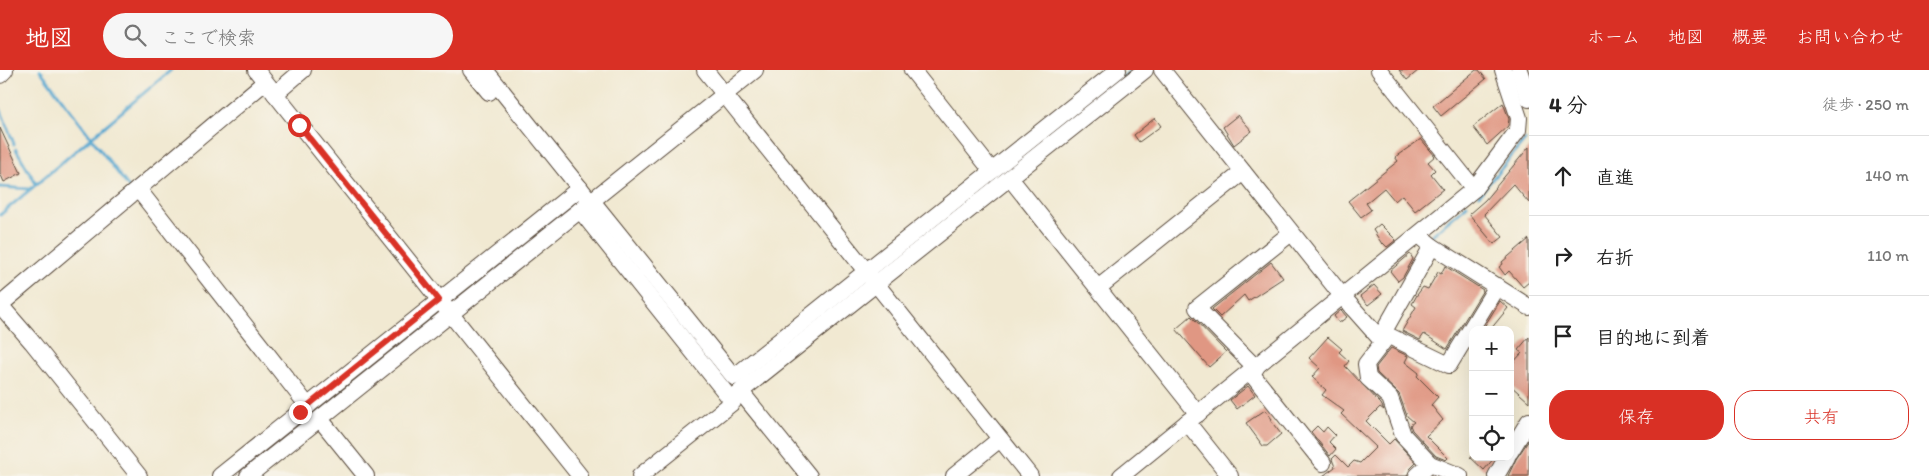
<!DOCTYPE html>
<html lang="ja">
<head>
<meta charset="utf-8">
<style>
  body { margin:0; font-family:Itim,"Klee One",sans-serif; background:#f6f6f6; color:#222 }
  .controls { position:absolute; right:15px; bottom:15px; display:grid; overflow:hidden; border-radius:10px; box-shadow:0 5px 20px #0002 }
  .controls button { width:45px; height:45px; display:grid; place-items:center; padding:0; border:0; border-bottom:1px solid #e0e0e0; background:#fff; color:#222; font:25px sans-serif }
  .stop { position:absolute; width:15px; height:15px; margin:-11px; border:4px solid #d93025; border-radius:50%; background:#fff }
  .stop.end { background:#d93025; border-color:#fff; box-shadow:0 1px 5px #0008 }
  .list { margin:0; padding:0; list-style:none }
  h2 { display:flex; justify-content:space-between; align-items:center; height:65px; margin:0; padding:0 20px; font-size:21px }
  h2 small { font-size:16px; font-weight:400; color:#767676 }
  .list li { display:grid; grid-template-columns:32px 1fr auto; gap:15px; align-items:center; box-sizing:border-box; height:80px; padding:0 20px; border-top:1px solid #e0e0e0 }
  .list b { display:block; font-size:19px; white-space:nowrap }
  .list em { font-size:16px; font-style:normal; color:#767676 }
  .actions { display:flex; gap:10px; padding:15px 20px }
  .actions a { flex:1; padding:11px 0; border:1px solid #d93025; border-radius:20px; text-align:center; font-size:18px; color:#d93025 }
  .actions .main { background:#d93025; color:#fff }
  .icon { flex:none; width:28px; height:28px; fill:none; stroke:currentColor; stroke-width:2; stroke-linecap:round; stroke-linejoin:round }
  .map { position:relative; flex:none; width:1529px; height:406px; overflow:hidden }
  header { display:flex; align-items:center; gap:30px; box-sizing:border-box; height:70px; padding:0 25px; background:#d93025; color:#fff }
  header strong { font-size:24px }
  nav { display:flex; gap:28px; margin-inline-start:auto; font-size:18px }
  .search { width:350px; height:45px; background:#f6f6f6; display:flex; align-items:center; gap:12px; box-sizing:border-box; padding:0 18px; border-radius:28px; color:#767676; font-size:19px }
  main { display:flex }
  aside { flex:1; background:#fff }
  .map>svg:first-child { display:block }
  .lines { fill:none; stroke-linecap:round; stroke-linejoin:round }
  .stream { stroke:#55a7d0; stroke-width:3 }
  .building { fill:#e09783 }
  .minor-casing { stroke:#564739; stroke-width:18 }
  .minor { stroke:#fff; stroke-width:16 }
  .route { stroke:#d93025; stroke-width:6 }
</style>
</head>
<body>
<header>
<strong>地図</strong>
<div class="search"><svg class="icon" aria-label="search" viewBox="0 0 24 24"><circle cx="10" cy="10" r="6"/><path d="M15 15l6 6"/></svg>ここで検索</div>
<nav><a>ホーム</a><a>地図</a><a>概要</a><a>お問い合わせ</a></nav>
</header>
<main>
<div class="map">
<svg width="1529" height="406" viewBox="0 0 1529 406">
  <rect width="100%" height="100%" fill="#f7f3e8"/>
  <filter id="ink" filterUnits="userSpaceOnUse"><feTurbulence type="fractalNoise" baseFrequency=".02" numOctaves="2"/><feDisplacementMap in="SourceGraphic" scale="10" xChannelSelector="R" yChannelSelector="G"/><feConvolveMatrix kernelMatrix="1 2 1 2 8 2 1 2 1" color-interpolation-filters="sRGB"/></filter>
  <filter id="wash" filterUnits="userSpaceOnUse"><feTurbulence type="fractalNoise" baseFrequency=".0096" numOctaves="4" result="noise"/><feDisplacementMap in="SourceGraphic" scale="20" xChannelSelector="R" yChannelSelector="G"/><feGaussianBlur stdDeviation="1.12" result="paint"/><feColorMatrix in="noise" values="0 0 0 0 0 0 0 0 0 0 0 0 0 0 0 0 0 1.4 0 .05"/><feComposite in="paint" operator="in"/></filter>
  <g filter="url(#wash)">
    <rect width="100%" height="100%" fill="#f1e9d2"/>
    <g class="lines">
      <g class="stream">
        <polyline points="40,0 130,119"/>
        <polyline points="1121,8 1131,0"/>
        <polyline points="0,38 14,74"/>
        <polyline points="16,79 36,114"/>
        <polyline points="996,108 1075,45"/>
        <polyline points="0,117 29,119"/>
        <polyline points="1479,125 1525,70"/>
        <polyline points="0,145 171,0"/>
        <polyline points="1431,166 1467,135"/>
      </g>
    </g>
    <g id="blocks">
      <g class="building">
        <polygon points="1399,0 1419,0 1407,10"/>
        <polygon points="1476,0 1479,0 1486,9 1441,46 1433,36"/>
        <polygon points="1503,33 1509,49 1508,56 1487,75 1473,57"/>
        <polygon points="1238,45 1252,61 1234,75 1223,57"/>
        <polygon points="1155,48 1161,56 1139,72 1134,65"/>
        <polygon points="0,58 21,103 4,112 0,103"/>
        <polygon points="1421,69 1435,86 1428,92 1435,100 1431,104 1443,119 1415,141 1402,125 1395,131 1384,118 1366,133 1371,140 1361,147 1348,131 1398,91 1395,87"/>
        <polygon points="1529,77 1529,133 1513,114 1484,144 1503,167 1494,174 1469,144 1485,130"/>
        <polygon points="1380,154 1396,170 1387,177 1383,173 1382,174 1373,160"/>
        <polygon points="1529,169 1529,212 1523,217 1509,201 1505,205 1499,197 1503,194 1502,192"/>
        <polygon points="1410,184 1413,189 1403,207 1398,211 1390,201"/>
        <polygon points="1271,192 1283,208 1248,231 1244,225 1220,247 1212,239"/>
        <polygon points="1445,196 1483,220 1447,279 1424,264 1420,270 1402,261 1416,237 1412,234 1417,225 1423,217 1428,219 1438,202 1441,204"/>
        <polygon points="1374,215 1382,224 1368,235 1360,226"/>
        <polygon points="1500,231 1508,238 1490,260 1482,260"/>
        <polygon points="1341,240 1347,247 1339,253 1334,246"/>
        <polygon points="1191,246 1226,282 1209,297 1176,259"/>
        <polygon points="1328,267 1342,279 1339,282 1349,291 1345,296 1381,334 1384,340 1380,337 1366,351 1389,374 1394,369 1416,393 1410,399 1407,406 1323,406 1335,397 1332,389 1336,385 1348,397 1354,391 1360,393 1376,377 1341,344 1344,341 1322,325 1326,320 1312,307 1320,298 1309,288"/>
        <polygon points="1529,267 1529,332 1510,315 1510,296 1522,283 1518,280"/>
        <polygon points="1391,278 1408,286 1405,292 1419,303 1417,306 1438,327 1431,335 1443,350 1426,366 1448,388 1446,390 1436,386 1412,360 1410,355 1414,352 1407,346 1399,324 1377,303 1376,297"/>
        <polygon points="1248,316 1255,325 1237,339 1230,330"/>
        <polygon points="1265,340 1272,349 1270,350 1281,364 1267,376 1263,376 1246,353"/>
        <polygon points="1317,356 1323,362 1327,357 1335,365 1329,372 1336,379 1330,386 1311,362"/>
        <polygon points="1529,370 1529,406 1508,406 1516,389"/>
        <polygon points="1470,387 1495,387 1484,400"/>
      </g>
    </g>
  </g>
  <g filter="url(#ink)">
    <use href="#blocks" fill-opacity="0" stroke="#564739" stroke-width="1"/>
    <g class="lines">
      <g class="minor-casing">
        <g id="minor">
          <polyline points="256,0 580,406"/>
          <polyline points="471,0 489,22"/>
          <polyline points="485,0 587,127"/>
          <polyline points="705,0 1030,406"/>
          <polyline points="912,0 992,101"/>
          <polyline points="1162,0 1343,227 1383,272 1366,294 1368,308 1390,328 1403,365 1430,394 1460,406"/>
          <polyline points="1379,0 1474,119"/>
          <polyline points="1519,0 1529,29"/>
          <polyline points="0,5 5,0"/>
          <polyline points="275,24 303,0"/>
          <polyline points="1010,108 1198,344"/>
          <polyline points="138,119 308,336"/>
          <polyline points="592,131 734,307 1118,0"/>
          <polyline points="580,140 733,332 640,406"/>
          <polyline points="1419,165 1432,176 1529,237"/>
          <polyline points="1098,218 1243,102"/>
          <polyline points="0,235 265,12"/>
          <polyline points="0,235 32,272 139,406"/>
          <polyline points="1383,263 1449,295 1497,216"/>
          <polyline points="1380,268 1432,176"/>
          <polyline points="1256,298 1197,238 1291,163"/>
          <polyline points="1250,302 1323,393"/>
          <polyline points="741,322 809,406"/>
          <polyline points="731,329 1145,0"/>
          <polyline points="320,349 366,406"/>
          <polyline points="1187,352 1230,406"/>
          <polyline points="1510,382 1529,351"/>
          <polyline points="220,406 580,118"/>
          <polyline points="248,406 755,0"/>
          <polyline points="954,406 1000,369"/>
          <polyline points="1121,406 1474,119 1518,60 1519,48 1503,0"/>
          <polyline points="1417,406 1430,394"/>
          <polyline points="1496,406 1507,387"/>
        </g>
      </g>
      <use href="#minor" class="minor"/>
    </g>
  </g>
  <g class="lines" filter="url(#ink)">
    <polyline class="route" points="299,55 439,230 300,342"/>
  </g>
</svg>
<div class="controls">
<button>+</button>
<button>−</button>
<button><svg class="icon" aria-label="locate" viewBox="0 0 24 24"><circle cx="12" cy="12" r="6"/><path d="M12 2v4M12 18v4M2 12h4M18 12h4"/></svg></button>
</div>
<div class="stop" style="left:299px;top:55px"></div>
<div class="stop end" style="left:300px;top:342px"></div>
</div>
<aside>
<h2>4 分<small>徒歩 · 250 m</small></h2>
<ul class="list">
<li><svg class="icon" aria-label="ahead" viewBox="0 0 24 24"><path d="M12 20V5M6 11l6-6 6 6"/></svg><div><b>直進</b></div><em>140 m</em></li>
<li><svg class="icon" aria-label="right" viewBox="0 0 24 24"><path d="M7 20v-9h11M14 6l5 5-5 5"/></svg><div><b>右折</b></div><em>110 m</em></li>
<li><svg class="icon" aria-label="arrive" viewBox="0 0 24 24"><path d="M6 21V4h12l-3 4 3 4H6"/></svg><div><b>目的地に到着</b></div></li>
</ul>
<div class="actions"><a class="main">保存</a><a>共有</a></div>
</aside>
</main>
</body>
</html>
